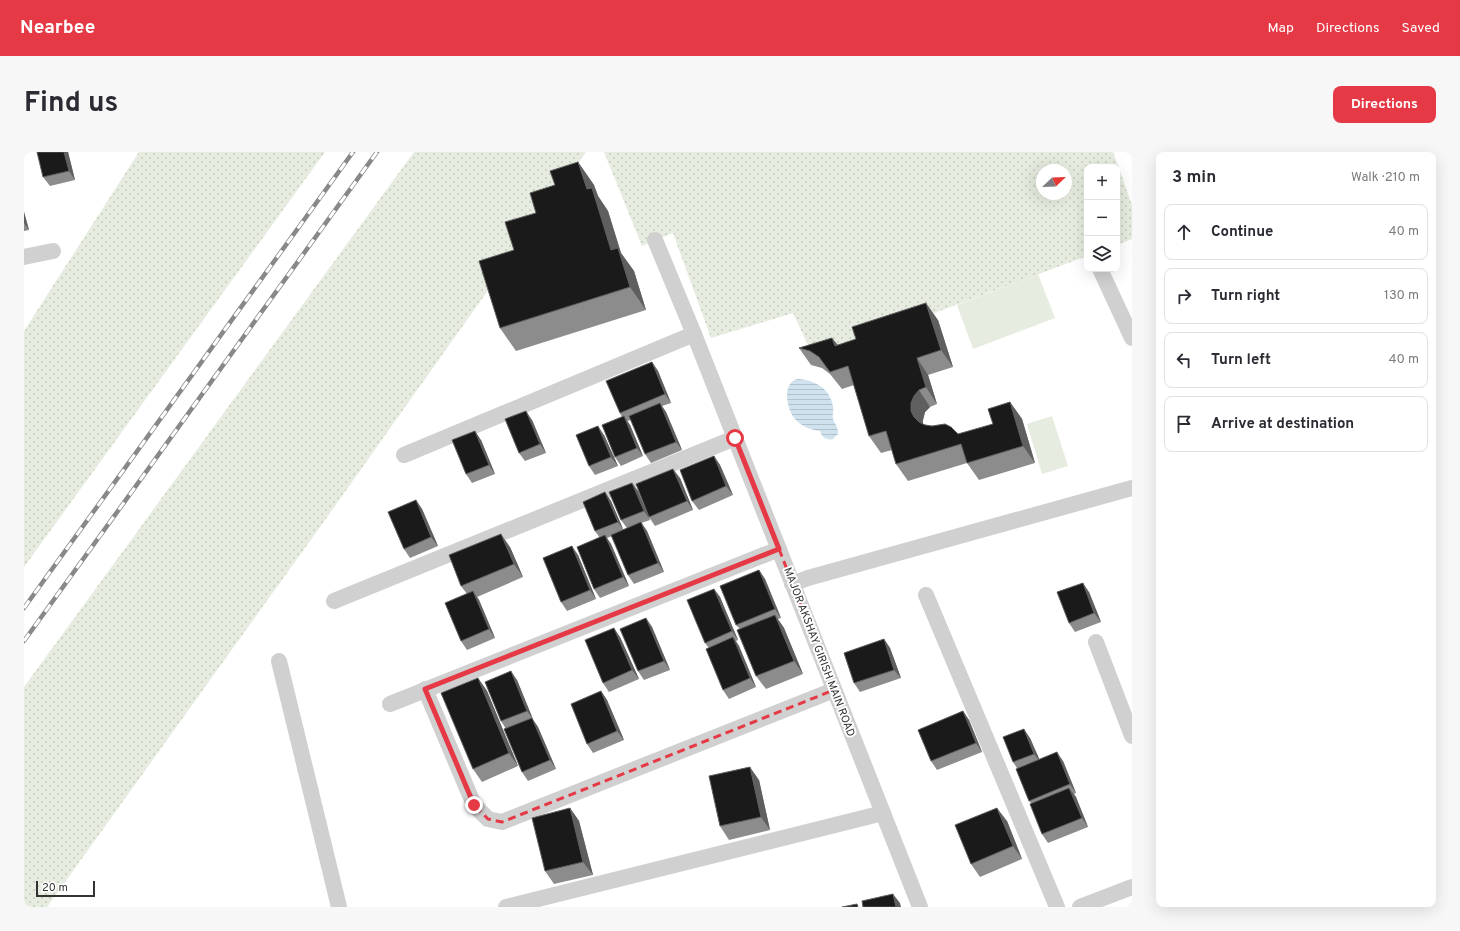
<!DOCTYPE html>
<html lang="en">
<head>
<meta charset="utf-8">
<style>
  body { margin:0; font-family:Overpass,sans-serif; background:#f7f7f7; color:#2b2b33 }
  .controls { position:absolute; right:12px; top:12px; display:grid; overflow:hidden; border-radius:8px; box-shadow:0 4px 16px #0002 }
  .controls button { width:36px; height:36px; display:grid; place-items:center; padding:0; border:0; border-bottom:1px solid #e1e1e2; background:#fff; color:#2b2b33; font:20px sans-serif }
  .compass { position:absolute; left:1012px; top:12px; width:36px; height:36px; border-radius:50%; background:#fff; box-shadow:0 4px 16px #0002; rotate:67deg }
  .scale { position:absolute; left:12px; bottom:10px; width:59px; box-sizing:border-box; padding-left:4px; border:2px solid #333; border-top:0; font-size:11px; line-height:14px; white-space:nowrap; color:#333; -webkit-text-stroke:3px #fff; paint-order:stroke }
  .stop { position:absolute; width:12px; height:12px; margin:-9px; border:3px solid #e63946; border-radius:50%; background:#fff }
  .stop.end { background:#e63946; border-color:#fff; box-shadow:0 1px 4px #0008 }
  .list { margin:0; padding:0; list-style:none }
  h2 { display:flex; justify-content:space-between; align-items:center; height:52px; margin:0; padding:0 16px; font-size:17px }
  h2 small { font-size:13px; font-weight:400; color:#7c7c81 }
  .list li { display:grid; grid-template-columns:26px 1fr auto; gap:12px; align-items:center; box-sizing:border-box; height:56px; margin:0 8px 8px; padding:0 8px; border:1px solid #e1e1e2; border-radius:8px }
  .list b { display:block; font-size:15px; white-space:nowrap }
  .list em { font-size:13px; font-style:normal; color:#7c7c81 }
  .icon { flex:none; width:22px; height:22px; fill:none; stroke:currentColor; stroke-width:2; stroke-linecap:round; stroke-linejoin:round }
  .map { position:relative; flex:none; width:1108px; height:755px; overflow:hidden; border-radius:8px }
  header { display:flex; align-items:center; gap:24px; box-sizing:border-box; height:56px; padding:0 20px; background:#e63946; color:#fff }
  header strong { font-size:19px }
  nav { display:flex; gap:22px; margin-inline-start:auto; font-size:14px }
  .intro { display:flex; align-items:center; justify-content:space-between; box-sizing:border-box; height:96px; padding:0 24px }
  h1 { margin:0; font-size:28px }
  .button { padding:10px 18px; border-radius:8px; background:#e63946; color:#fff; font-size:14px; font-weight:700 }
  main { display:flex; gap:24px; padding:0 24px }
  aside { flex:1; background:#fff; border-radius:8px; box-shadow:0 4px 16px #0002 }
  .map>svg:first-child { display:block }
  .grass { fill:url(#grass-dots); fill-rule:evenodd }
  .pitch { fill:#e6ecdf }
  .water { fill:url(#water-rules) }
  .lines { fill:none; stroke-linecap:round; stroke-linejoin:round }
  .street { stroke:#d0d0d0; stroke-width:16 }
  .rail-casing { stroke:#888; stroke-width:4.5 }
  .rail { stroke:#fff; stroke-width:3; stroke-dasharray:9; stroke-linecap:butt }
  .wall { fill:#8c8c8c }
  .shaded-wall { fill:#5f5f5f }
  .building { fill:#1a1a1a; stroke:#5f5f5f }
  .route { stroke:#e63946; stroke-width:5 }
  .marked { fill:none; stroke:#e63946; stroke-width:3; stroke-dasharray:8 5; stroke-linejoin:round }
  .labels { text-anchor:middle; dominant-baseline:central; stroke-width:4; stroke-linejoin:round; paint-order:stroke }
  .street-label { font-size:11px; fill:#333; stroke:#fff }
</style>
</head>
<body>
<header>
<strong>Nearbee</strong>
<nav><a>Map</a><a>Directions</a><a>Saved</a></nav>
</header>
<div class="intro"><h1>Find us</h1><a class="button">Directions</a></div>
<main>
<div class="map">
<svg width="1108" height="755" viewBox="0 0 1108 755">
  <defs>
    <pattern id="grass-dots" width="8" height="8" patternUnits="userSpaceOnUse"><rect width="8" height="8" fill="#e6ecdf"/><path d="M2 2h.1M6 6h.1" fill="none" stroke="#c6cbc0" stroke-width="1.8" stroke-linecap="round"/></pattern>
    <pattern id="water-rules" width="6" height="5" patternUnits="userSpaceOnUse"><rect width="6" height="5" fill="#cfe2ee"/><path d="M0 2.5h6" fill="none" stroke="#b2c2cd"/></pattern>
  </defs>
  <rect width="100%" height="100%" fill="#fff"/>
  <g class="grass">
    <polygon points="115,0 301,0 0,415 0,179"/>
    <polygon points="390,0 562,0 296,375 23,755 0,755 0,535"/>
    <path d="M580 0H1089L1108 53V87L1093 93V15H1063V104L790 206 769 161 687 186 649 81 618 94ZM1018 18H1042V42H1018Z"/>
  </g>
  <g class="pitch">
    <polygon points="1014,122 1031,166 949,197 933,153"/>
    <polygon points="1028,264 1044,314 1018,322 1003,272"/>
  </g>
  <path class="water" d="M774 227C790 228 806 236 809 254 810 258 808 263 809 267 811 273 814 273 814 282L809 287C803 288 798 286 796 279 787 278 778 275 771 267 763 258 757 230 774 227Z"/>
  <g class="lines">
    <g class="street">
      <polyline points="631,88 670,182 896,755"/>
      <polyline points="0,105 29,99"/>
      <polyline points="1076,117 1108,186"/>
      <polyline points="380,303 670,182"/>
      <polyline points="768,432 784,426 1108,336"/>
      <polyline points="902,443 1033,755"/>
      <polyline points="310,449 711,286"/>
      <polyline points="1072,490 1108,584"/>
      <polyline points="255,509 315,755"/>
      <polyline points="401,537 450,653 464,667 478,670 810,538"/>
      <polyline points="366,552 755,397"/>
      <polyline points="482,755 859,661"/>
      <polyline points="1056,755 1108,735"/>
    </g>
    <g class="rail-casing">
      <g id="rail">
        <polyline points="0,456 329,0"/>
        <polyline points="0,489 353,0"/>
      </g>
    </g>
    <use href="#rail" class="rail"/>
  </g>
  <g class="wall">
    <polygon points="44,0 51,28 26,34 19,25"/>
    <polygon points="554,10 570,33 574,44 584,59 597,101 610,119 622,158 492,199 476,176 490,98 512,61 531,33"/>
    <polygon points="0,60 5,78 0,79"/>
    <polygon points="914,168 929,215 904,223 913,252 906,255 901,260 899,268 899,272 934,282 969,272 986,250 998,267 1011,311 955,328 943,311 884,329 872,312 868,298 857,301 845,284 830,233 818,237 806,222 798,216 787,213 775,196 808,186 814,193"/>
    <polygon points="628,210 634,219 647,251 638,254 642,260 658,298 627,311 621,302 607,268 603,269 606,273 619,304 597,314 591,305 598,265 596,261"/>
    <polygon points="508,268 522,301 501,309 495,301"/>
    <polygon points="580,283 594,314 571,323 565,314"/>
    <polygon points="457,288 471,322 448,331 442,322"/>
    <polygon points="690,304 696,313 709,343 675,358 668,349"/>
    <polygon points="656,326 669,358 631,374 625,365"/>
    <polygon points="608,331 614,339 626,368 617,371 623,379 640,420 610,432 604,423 588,384 583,386 587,392 605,434 576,446 570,437 576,386 571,379 581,340 587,349 599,378 603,376 597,368"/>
    <polygon points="392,348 398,357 414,394 386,406 380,397"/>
    <polygon points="486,395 499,425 453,445 455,448 471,486 443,498 437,489 443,442 437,434"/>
    <polygon points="554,403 572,447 543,459 537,450"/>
    <polygon points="735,418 741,427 757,466 754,467 760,476 779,522 742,537 732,524 716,477 712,473"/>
    <polygon points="690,437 696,445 714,488 712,489 715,494 732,535 705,547 699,538 685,496 681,491"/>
    <polygon points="1065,440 1077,470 1051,480 1045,471"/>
    <polygon points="622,466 628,475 646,518 620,528 614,519"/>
    <polygon points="596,485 615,527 585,540 579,531"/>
    <polygon points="860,487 866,496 877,526 836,540 830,531"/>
    <polygon points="454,526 463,539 494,614 458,630 449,617"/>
    <polygon points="493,528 509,568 514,575 532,617 504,629 498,620 482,577 477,569"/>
    <polygon points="577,539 583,548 600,588 569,601 563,592"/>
    <polygon points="939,559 945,568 958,600 913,618 907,609"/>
    <polygon points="1006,586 1015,607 1039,609 1052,641 1050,642 1052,645 1064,675 1024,691 1018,682 1007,651 1005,649 993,616 989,610"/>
    <polygon points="735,628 746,678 705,688 696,674"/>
    <polygon points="546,656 555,669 569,723 530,732 521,719"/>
    <polygon points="983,669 998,707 956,725 947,712"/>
  </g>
  <g class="shaded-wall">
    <polygon points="40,0 44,0 51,28 45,19"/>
    <polygon points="554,10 570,33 574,44 584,59 597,101 610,119 622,158 606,135 587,98 563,37"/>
    <polygon points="0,60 5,78 0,71"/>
    <polygon points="902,151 914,168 929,215 917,198"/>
    <polygon points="808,186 820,202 811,194"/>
    <polygon points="893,206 904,223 913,252 902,235"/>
    <polygon points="628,210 634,219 647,251 641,242"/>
    <polygon points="895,238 906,255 901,260 899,268 899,275 890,265 887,259 887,251 890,244"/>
    <polygon points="986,250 998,267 1011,311 999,294"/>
    <polygon points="636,251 642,260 658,298 652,290"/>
    <polygon points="502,259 508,268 522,301 516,292"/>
    <polygon points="600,264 606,273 619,304 613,296"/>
    <polygon points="574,274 580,283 594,314 587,305"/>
    <polygon points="451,279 457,288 471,322 465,313"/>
    <polygon points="690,304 696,313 709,343 702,334"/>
    <polygon points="649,317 656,326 669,358 663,349"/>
    <polygon points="608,331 614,339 626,368 620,359"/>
    <polygon points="581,340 587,349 600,379 594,370"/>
    <polygon points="392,348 398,357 414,394 407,385"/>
    <polygon points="617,370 623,379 640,420 634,411"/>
    <polygon points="477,382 486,395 499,425 490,412"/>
    <polygon points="581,383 587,392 605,434 599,425"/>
    <polygon points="548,394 554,403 572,447 566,438"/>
    <polygon points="735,418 741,427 757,466 751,457"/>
    <polygon points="1059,431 1065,440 1077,470 1070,461"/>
    <polygon points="690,437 696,445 714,488 708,479"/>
    <polygon points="449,439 455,448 471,486 465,477"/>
    <polygon points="751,463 760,476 779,522 770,509"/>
    <polygon points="622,466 628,475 646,518 640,509"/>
    <polygon points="590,476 596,485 615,527 608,518"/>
    <polygon points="709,485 715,494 732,535 726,526"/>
    <polygon points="860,487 866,496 877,526 870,518"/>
    <polygon points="487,519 493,528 509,567 503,559"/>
    <polygon points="454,526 463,539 494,614 485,601"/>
    <polygon points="577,539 583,548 600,588 593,579"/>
    <polygon points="939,559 945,568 958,600 952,591"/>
    <polygon points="508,566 514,575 532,617 526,608"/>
    <polygon points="1000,577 1006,586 1017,611 1010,602"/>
    <polygon points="1033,600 1039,609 1052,641 1046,632"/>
    <polygon points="726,615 735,628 746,678 737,665"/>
    <polygon points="1045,636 1052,645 1064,675 1058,666"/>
    <polygon points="546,656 555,669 569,723 559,710"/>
    <polygon points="973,656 983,669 998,707 989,694"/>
    <polygon points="869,742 876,751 877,755 872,755"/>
  </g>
  <g class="building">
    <polygon points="13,0 40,0 45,19 19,25"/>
    <polygon points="554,10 563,37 568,36 587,98 594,96 606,135 476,176 455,109 490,98 481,70 512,61 506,41 531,33 526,19"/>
    <polygon points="902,151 917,198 893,206 902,235 895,238 890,244 887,251 887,259 890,265 895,270 901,273 908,274 921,272 927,275 934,282 969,272 964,257 986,250 999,294 943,311 937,292 872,312 862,279 845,284 824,214 806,220 795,205 786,199 775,196 808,186 811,194 832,187 828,175"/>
    <polygon points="628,210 641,242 596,261 582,229"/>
    <polygon points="636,251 652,290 621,302 605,264"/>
    <polygon points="502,259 516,292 495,301 481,267"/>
    <polygon points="600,264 613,296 591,305 578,273"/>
    <polygon points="574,274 587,305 565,314 552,283"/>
    <polygon points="451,279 465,313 442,322 428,288"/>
    <polygon points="690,304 702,334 668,349 656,318"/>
    <polygon points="649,317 663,349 625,365 612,332"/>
    <polygon points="608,331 620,359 597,368 585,340"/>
    <polygon points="581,340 594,370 571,379 559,350"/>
    <polygon points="392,348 407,385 380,397 364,360"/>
    <polygon points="617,370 634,411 604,423 587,383"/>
    <polygon points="477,382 490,412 437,434 425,403"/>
    <polygon points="581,383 599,425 570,437 553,395"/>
    <polygon points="548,394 566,438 537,450 519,406"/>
    <polygon points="735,418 751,457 712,473 696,434"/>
    <polygon points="1059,431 1070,461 1045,471 1033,440"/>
    <polygon points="690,437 708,479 681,491 663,448"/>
    <polygon points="449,439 465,477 437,489 421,451"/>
    <polygon points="751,463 770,509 732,524 713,478"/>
    <polygon points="622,466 640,509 614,519 596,477"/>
    <polygon points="590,476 608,518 579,531 561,488"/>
    <polygon points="709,485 726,526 699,538 682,497"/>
    <polygon points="860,487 870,518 830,531 820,501"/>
    <polygon points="487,519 503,559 477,569 461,530"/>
    <polygon points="454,526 485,601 449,617 417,541"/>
    <polygon points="577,539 593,579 563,592 547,552"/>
    <polygon points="939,559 952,591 907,609 894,578"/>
    <polygon points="508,566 526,608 498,620 480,577"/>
    <polygon points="1000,577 1010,602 989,610 979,585"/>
    <polygon points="1033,600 1046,632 1005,649 992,617"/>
    <polygon points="726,615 737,665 696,674 685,624"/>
    <polygon points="1045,636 1058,666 1018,682 1006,652"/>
    <polygon points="546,656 559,710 521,719 508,666"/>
    <polygon points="973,656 989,694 947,712 931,673"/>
    <polygon points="869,742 872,755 839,755 838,749"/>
    <polygon points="833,752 834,755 818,755"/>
  </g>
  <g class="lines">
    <polyline class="route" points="450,653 401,537 755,397 711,286"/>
  </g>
  <path class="marked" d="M755 397 810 538 478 670 464 667 450 653 401 537Z"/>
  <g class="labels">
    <g class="street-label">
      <text transform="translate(795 500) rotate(69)">MAJOR AKSHAY GIRISH MAIN ROAD</text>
    </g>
  </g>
</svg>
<div class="controls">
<button>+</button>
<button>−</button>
<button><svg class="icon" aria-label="layers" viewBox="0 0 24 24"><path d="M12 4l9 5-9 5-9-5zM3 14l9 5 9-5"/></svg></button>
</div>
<svg class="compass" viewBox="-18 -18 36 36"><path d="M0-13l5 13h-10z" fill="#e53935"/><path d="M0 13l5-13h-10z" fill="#7c7c81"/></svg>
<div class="scale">20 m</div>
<div class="stop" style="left:711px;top:286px"></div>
<div class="stop end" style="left:450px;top:653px"></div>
</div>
<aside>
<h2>3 min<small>Walk · 210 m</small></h2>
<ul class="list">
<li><svg class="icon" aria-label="ahead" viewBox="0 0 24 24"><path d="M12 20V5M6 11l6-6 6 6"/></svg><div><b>Continue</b></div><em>40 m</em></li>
<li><svg class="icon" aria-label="right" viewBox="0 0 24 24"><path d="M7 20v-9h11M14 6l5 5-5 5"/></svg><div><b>Turn right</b></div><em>130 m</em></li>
<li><svg class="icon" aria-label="left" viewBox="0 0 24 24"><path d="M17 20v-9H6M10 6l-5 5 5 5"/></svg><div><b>Turn left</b></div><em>40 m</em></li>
<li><svg class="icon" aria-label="arrive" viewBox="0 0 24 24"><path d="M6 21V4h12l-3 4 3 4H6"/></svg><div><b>Arrive at destination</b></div></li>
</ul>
</aside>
</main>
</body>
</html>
